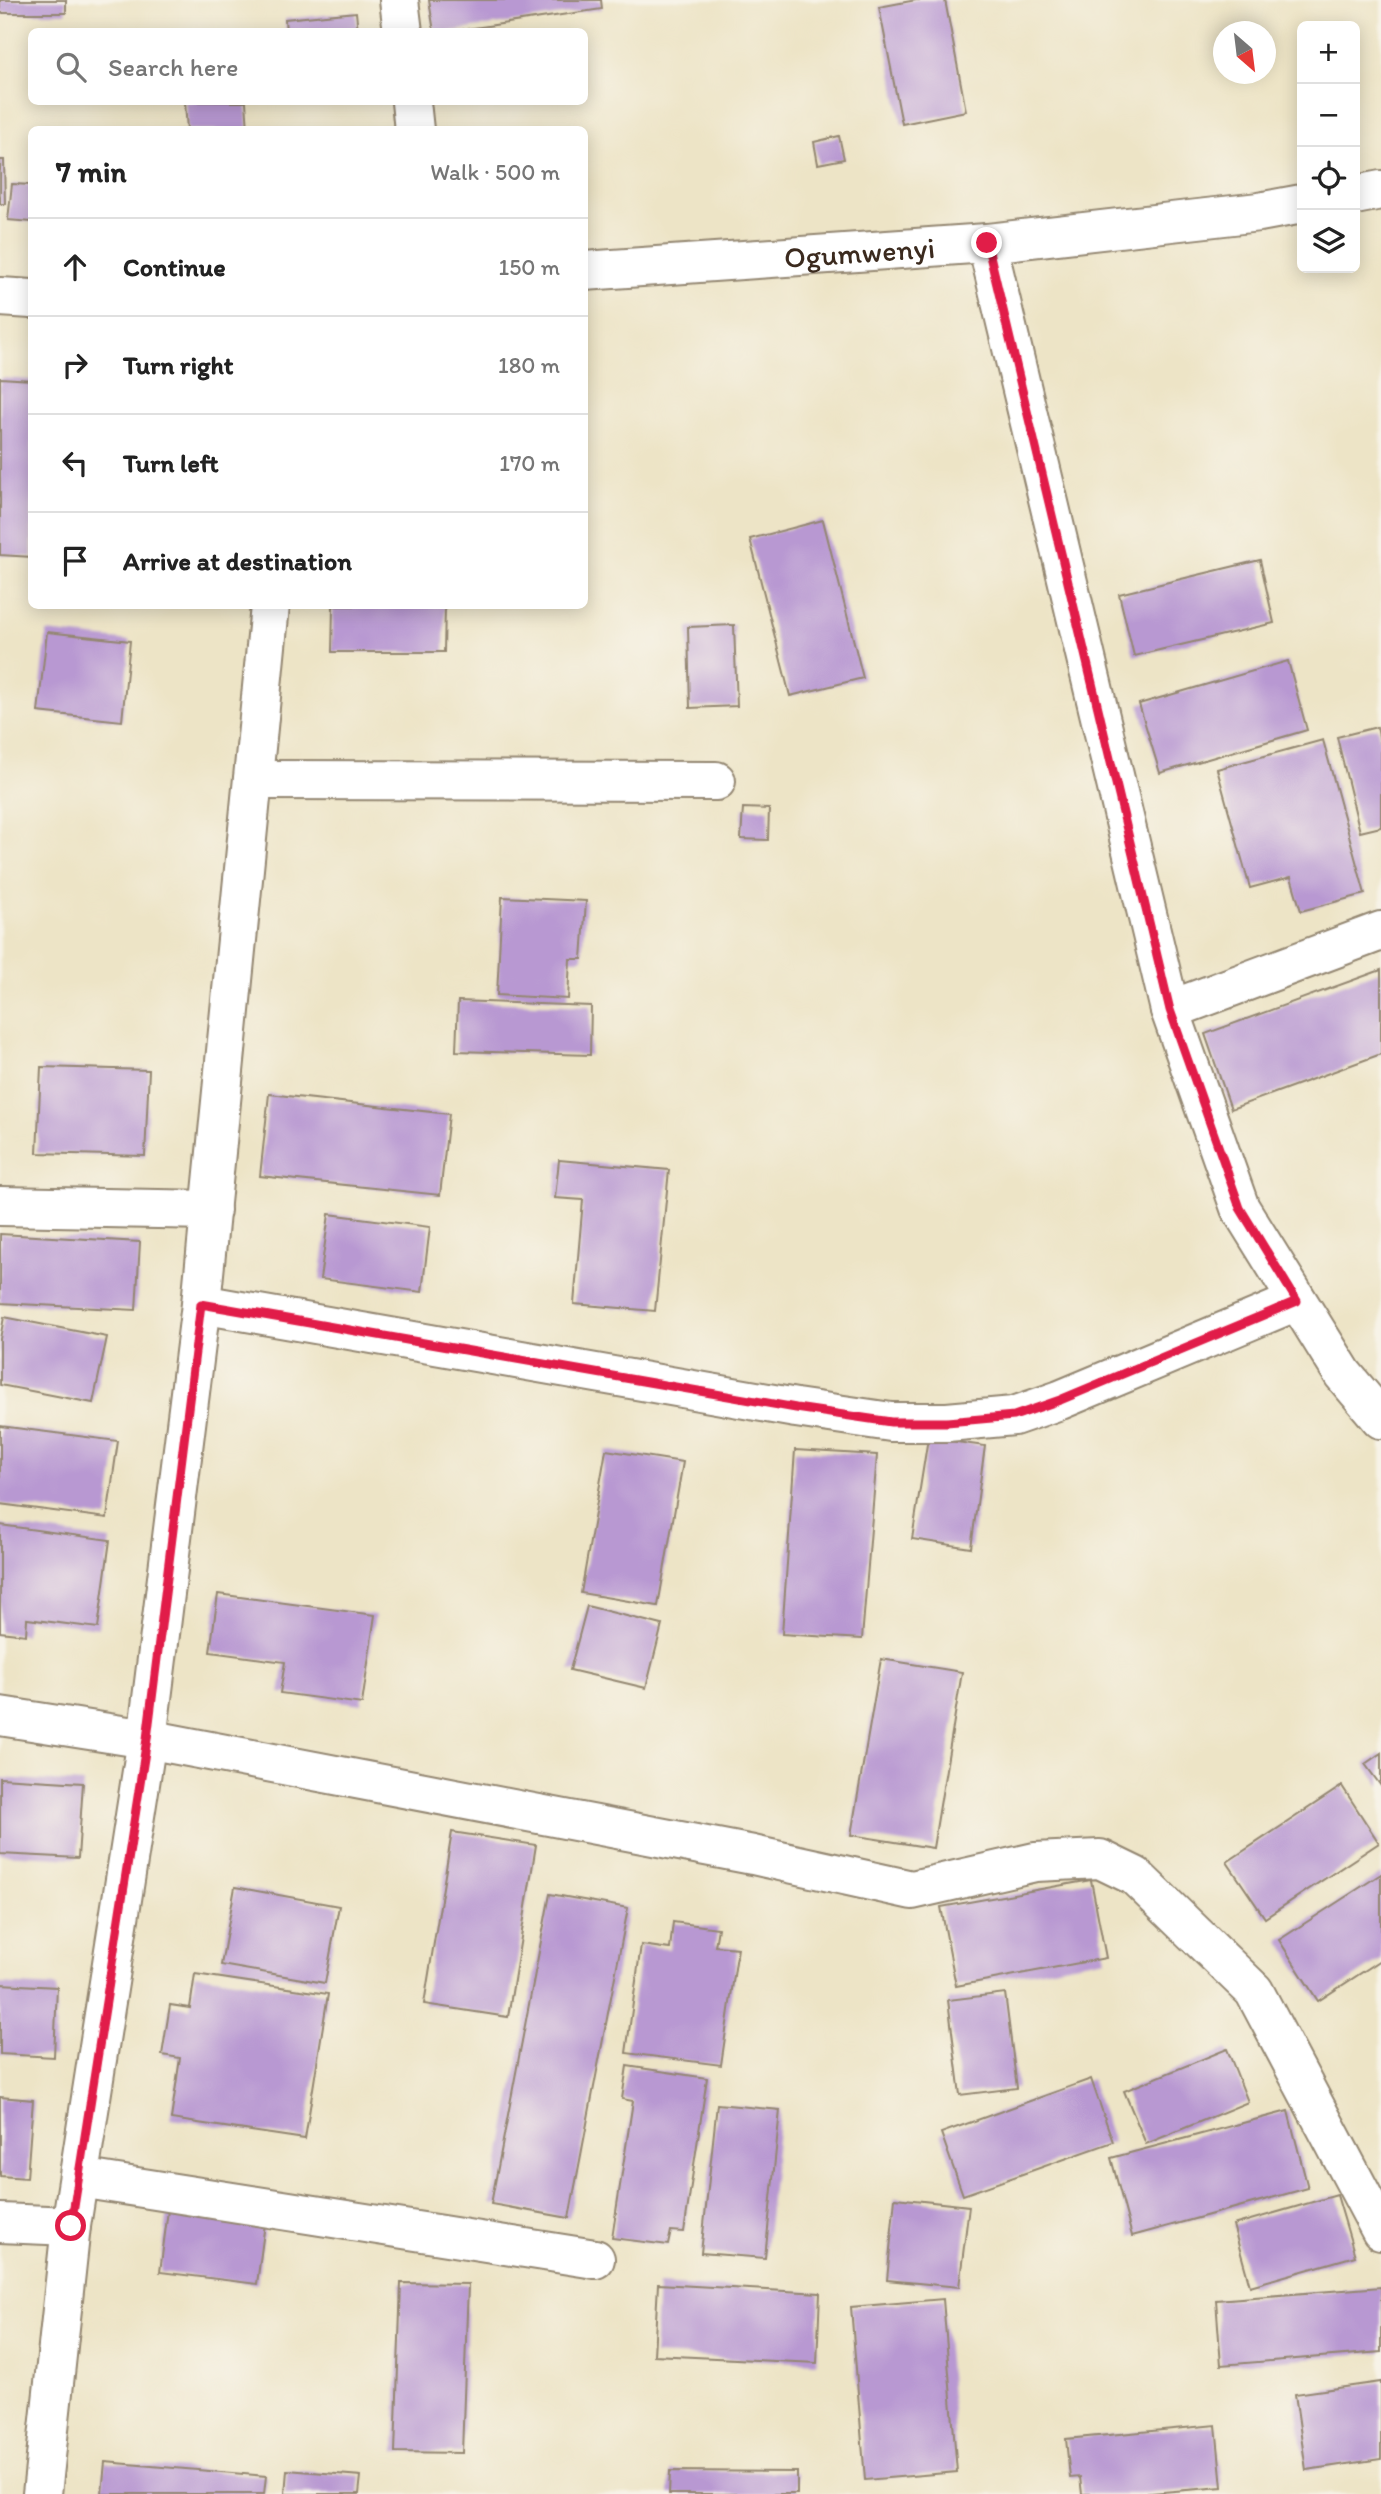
<!DOCTYPE html>
<html lang="en">
<head>
<meta charset="utf-8">
<style>
  body { margin:0; font-family:Itim,sans-serif; background:#f6f6f6; color:#222 }
  .controls { position:absolute; right:21px; top:21px; display:grid; overflow:hidden; border-radius:10px; box-shadow:0 4px 18px #0003 }
  .controls button { width:63px; height:63px; display:grid; place-items:center; padding:0; border:0; border-bottom:2px solid #e0e0e0; background:#fff; color:#222; font:35px sans-serif }
  .compass { position:absolute; left:1213px; top:21px; width:63px; height:63px; border-radius:50%; background:#fff; box-shadow:0 4px 18px #0003; rotate:152deg }
  .stop { position:absolute; width:21px; height:21px; margin:-16px; border:5px solid #e11d48; border-radius:50%; background:#fff }
  .stop.end { background:#e11d48; border-color:#fff; box-shadow:0 2px 7px #0008 }
  .list { margin:0; padding:0; list-style:none }
  h2 { display:flex; justify-content:space-between; align-items:center; height:91px; margin:0; padding:0 28px; font-size:30px }
  h2 small { font-size:23px; font-weight:400; color:#767676 }
  .list li { display:grid; grid-template-columns:46px 1fr auto; gap:21px; align-items:center; box-sizing:border-box; height:98px; padding:0 28px; border-top:2px solid #e0e0e0 }
  .list b { display:block; font-size:26px; white-space:nowrap }
  .list em { font-size:23px; font-style:normal; color:#767676 }
  .icon { flex:none; width:38px; height:38px; fill:none; stroke:currentColor; stroke-width:2; stroke-linecap:round; stroke-linejoin:round }
  .map { position:relative; flex:none; width:1381px; height:2494px; overflow:hidden }
  .search { position:absolute; background:#fff; box-shadow:0 4px 18px #0003; left:28px; top:28px; width:560px; height:77px; display:flex; align-items:center; gap:18px; box-sizing:border-box; padding:0 24px; border-radius:10px; color:#767676; font-size:26px }
  .panel { position:absolute; background:#fff; box-shadow:0 4px 18px #0003; left:28px; top:126px; width:560px; height:483px; border-radius:10px }
  .map>svg:first-child { display:block }
  .building { fill:#b898d2 }
  .lines { fill:none; stroke-linecap:round; stroke-linejoin:round }
  .minor-casing { stroke:#948772; stroke-width:42 }
  .minor { stroke:#fff; stroke-width:38 }
  .route { stroke:#e11d48; stroke-width:9 }
  .labels { text-anchor:middle; dominant-baseline:central; stroke-width:5; stroke-linejoin:round; paint-order:stroke }
  .street-label { font-size:30px; fill:#3b2a1e; stroke:#f7f3e8 }
</style>
</head>
<body>
<div class="map">
<svg width="1381" height="2494" viewBox="0 0 1381 2494">
  <rect width="100%" height="100%" fill="#f7f3e8"/>
  <filter id="ink" filterUnits="userSpaceOnUse"><feTurbulence type="fractalNoise" baseFrequency=".0143" numOctaves="2"/><feDisplacementMap in="SourceGraphic" scale="14" xChannelSelector="R" yChannelSelector="G"/><feConvolveMatrix kernelMatrix="1 2 1 2 8 2 1 2 1" color-interpolation-filters="sRGB"/></filter>
  <filter id="wash" filterUnits="userSpaceOnUse"><feTurbulence type="fractalNoise" baseFrequency=".00686" numOctaves="4" result="noise"/><feDisplacementMap in="SourceGraphic" scale="28" xChannelSelector="R" yChannelSelector="G"/><feGaussianBlur stdDeviation="1.57" result="paint"/><feColorMatrix in="noise" values="0 0 0 0 0 0 0 0 0 0 0 0 0 0 0 0 0 1.4 0 .05"/><feComposite in="paint" operator="in"/></filter>
  <g filter="url(#wash)">
    <rect width="100%" height="100%" fill="#ede4c6"/>
    <g id="blocks">
      <g class="building">
        <rect x="0" y="0" width="66" height="13"/>
        <polygon points="429,0 601,0 602,9 447,32 434,32"/>
        <polygon points="916,0 945,0 966,111 902,124 879,7"/>
        <polygon points="356,12 358,32 286,32 285,19"/>
        <polygon points="185,102 246,102 248,130 187,130"/>
        <polygon points="839,136 844,159 818,164 814,142"/>
        <polygon points="0,160 4,160 5,204 0,204"/>
        <polygon points="12,184 32,185 32,222 8,220"/>
        <polygon points="0,378 32,380 32,557 0,555"/>
        <polygon points="823,520 863,678 790,696 750,539"/>
        <polygon points="1260,560 1274,623 1134,656 1119,594"/>
        <polygon points="333,606 445,606 444,652 332,652"/>
        <polygon points="734,625 737,706 690,708 688,627"/>
        <polygon points="47,632 130,641 122,721 38,712"/>
        <polygon points="1288,661 1307,730 1160,773 1139,704"/>
        <polygon points="1377,727 1381,745 1381,827 1360,832 1337,737"/>
        <polygon points="1323,740 1365,894 1301,911 1291,877 1250,888 1217,769"/>
        <polygon points="743,808 769,809 768,840 741,839"/>
        <polygon points="502,897 586,901 582,959 570,959 568,999 497,995"/>
        <polygon points="1381,970 1381,1054 1231,1109 1205,1034"/>
        <polygon points="458,1001 591,1006 590,1055 456,1051"/>
        <polygon points="41,1067 149,1070 145,1156 37,1153"/>
        <polygon points="269,1094 449,1114 440,1195 260,1176"/>
        <polygon points="559,1160 669,1170 655,1311 574,1304 583,1200 555,1198"/>
        <polygon points="329,1214 430,1227 422,1292 320,1279"/>
        <polygon points="0,1234 140,1242 136,1310 0,1303"/>
        <polygon points="4,1317 107,1337 93,1403 0,1385 0,1339"/>
        <polygon points="0,1426 118,1441 107,1518 0,1504"/>
        <polygon points="928,1438 985,1446 971,1548 912,1539"/>
        <polygon points="606,1450 683,1462 658,1606 581,1593"/>
        <polygon points="795,1450 877,1455 862,1639 782,1634"/>
        <polygon points="0,1525 110,1540 98,1628 27,1619 26,1635 0,1632"/>
        <polygon points="218,1594 375,1615 362,1704 280,1693 285,1662 210,1652"/>
        <polygon points="587,1606 662,1625 646,1688 570,1670"/>
        <polygon points="881,1659 962,1672 933,1848 851,1835"/>
        <polygon points="1381,1753 1381,1786 1365,1764"/>
        <polygon points="0,1778 83,1783 78,1858 0,1854"/>
        <polygon points="1342,1786 1379,1843 1265,1918 1227,1862"/>
        <polygon points="452,1832 536,1845 508,2017 424,2004"/>
        <polygon points="1381,1874 1381,1960 1318,2001 1279,1940"/>
        <polygon points="1091,1880 1106,1958 956,1986 941,1907"/>
        <polygon points="235,1887 339,1906 325,1983 221,1965"/>
        <polygon points="550,1894 628,1908 569,2218 491,2204"/>
        <polygon points="673,1922 718,1928 715,1946 738,1948 721,2065 626,2053 641,1945 670,1949"/>
        <polygon points="195,1974 328,1994 305,2139 171,2119 180,2058 162,2055 170,2005 190,2008"/>
        <polygon points="0,1984 57,1987 54,2057 0,2054"/>
        <polygon points="1005,1993 1017,2088 960,2095 948,2000"/>
        <polygon points="1227,2049 1248,2102 1146,2144 1124,2091"/>
        <polygon points="627,2066 707,2078 684,2232 671,2231 668,2245 612,2238 633,2101 622,2099"/>
        <polygon points="1091,2079 1113,2142 963,2195 941,2133"/>
        <polygon points="0,2097 33,2100 27,2178 0,2176"/>
        <polygon points="717,2104 780,2110 765,2258 701,2253"/>
        <polygon points="1288,2111 1308,2188 1132,2236 1111,2158"/>
        <polygon points="1337,2195 1355,2256 1250,2286 1233,2225"/>
        <polygon points="895,2198 969,2206 959,2287 887,2280"/>
        <polygon points="168,2210 265,2223 257,2284 160,2272"/>
        <polygon points="401,2283 468,2284 462,2453 395,2452"/>
        <polygon points="658,2284 820,2293 817,2363 654,2355"/>
        <polygon points="1381,2287 1381,2352 1221,2365 1216,2300"/>
        <polygon points="943,2299 957,2472 865,2480 851,2307"/>
        <polygon points="1381,2382 1381,2459 1306,2470 1295,2394"/>
        <polygon points="1216,2425 1222,2487 1139,2494 1082,2494 1080,2477 1070,2478 1066,2439"/>
        <polygon points="105,2462 266,2476 264,2494 102,2494"/>
        <polygon points="287,2470 361,2476 359,2494 285,2494"/>
        <polygon points="670,2471 797,2472 797,2494 669,2494"/>
      </g>
    </g>
  </g>
  <g filter="url(#ink)">
    <use href="#blocks" fill-opacity="0" stroke="#948772" stroke-width="2"/>
    <g class="lines">
      <g class="minor-casing">
        <g id="minor">
          <polyline points="399,0 403,32"/>
          <polyline points="411,102 414,130"/>
          <polyline points="1355,195 1381,190"/>
          <polyline points="987,243 1170,1010 1240,1208 1343,1374 1381,1419"/>
          <path id="s1" d="M584 271 987 243 1259 212 1302 204"/>
          <polyline points="0,297 32,299"/>
          <polyline points="253,780 716,781"/>
          <polyline points="1170,1010 1381,931"/>
          <polyline points="0,1206 211,1210"/>
          <polyline points="201,1304 796,1408 891,1422 947,1422 1014,1416 1060,1400 1297,1301"/>
          <polyline points="0,1716 147,1739 753,1855 912,1890 1035,1862 1100,1859 1135,1876 1254,1991 1381,2231"/>
          <polyline points="79,2178 595,2259"/>
          <polyline points="0,2223 71,2226"/>
          <polyline points="42,2494 71,2226 147,1739 201,1304 270,606"/>
        </g>
      </g>
      <use href="#minor" class="minor"/>
    </g>
  </g>
  <g class="lines" filter="url(#ink)">
    <polyline class="route" points="71,2226 147,1739 201,1304 796,1408 891,1422 947,1422 1014,1416 1060,1400 1297,1301 1240,1208 1170,1010 987,243"/>
  </g>
  <g class="labels">
    <g class="street-label">
      <text stroke="none"><textPath href="#s1" startOffset="276">Ogumwenyi</textPath></text>
    </g>
  </g>
</svg>
<div class="controls">
<button>+</button>
<button>−</button>
<button><svg class="icon" aria-label="locate" viewBox="0 0 24 24"><circle cx="12" cy="12" r="6"/><path d="M12 2v4M12 18v4M2 12h4M18 12h4"/></svg></button>
<button><svg class="icon" aria-label="layers" viewBox="0 0 24 24"><path d="M12 4l9 5-9 5-9-5zM3 14l9 5 9-5"/></svg></button>
</div>
<svg class="compass" viewBox="-18 -18 36 36"><path d="M0-13l5 13h-10z" fill="#e53935"/><path d="M0 13l5-13h-10z" fill="#767676"/></svg>
<div class="stop" style="left:71px;top:2226px"></div>
<div class="stop end" style="left:987px;top:243px"></div>
<div class="search"><svg class="icon" aria-label="search" viewBox="0 0 24 24"><circle cx="10" cy="10" r="6"/><path d="M15 15l6 6"/></svg>Search here</div>
<section class="panel">
<h2>7 min<small>Walk · 500 m</small></h2>
<ul class="list">
<li><svg class="icon" aria-label="ahead" viewBox="0 0 24 24"><path d="M12 20V5M6 11l6-6 6 6"/></svg><div><b>Continue</b></div><em>150 m</em></li>
<li><svg class="icon" aria-label="right" viewBox="0 0 24 24"><path d="M7 20v-9h11M14 6l5 5-5 5"/></svg><div><b>Turn right</b></div><em>180 m</em></li>
<li><svg class="icon" aria-label="left" viewBox="0 0 24 24"><path d="M17 20v-9H6M10 6l-5 5 5 5"/></svg><div><b>Turn left</b></div><em>170 m</em></li>
<li><svg class="icon" aria-label="arrive" viewBox="0 0 24 24"><path d="M6 21V4h12l-3 4 3 4H6"/></svg><div><b>Arrive at destination</b></div></li>
</ul>
</section>
</div>
</body>
</html>
